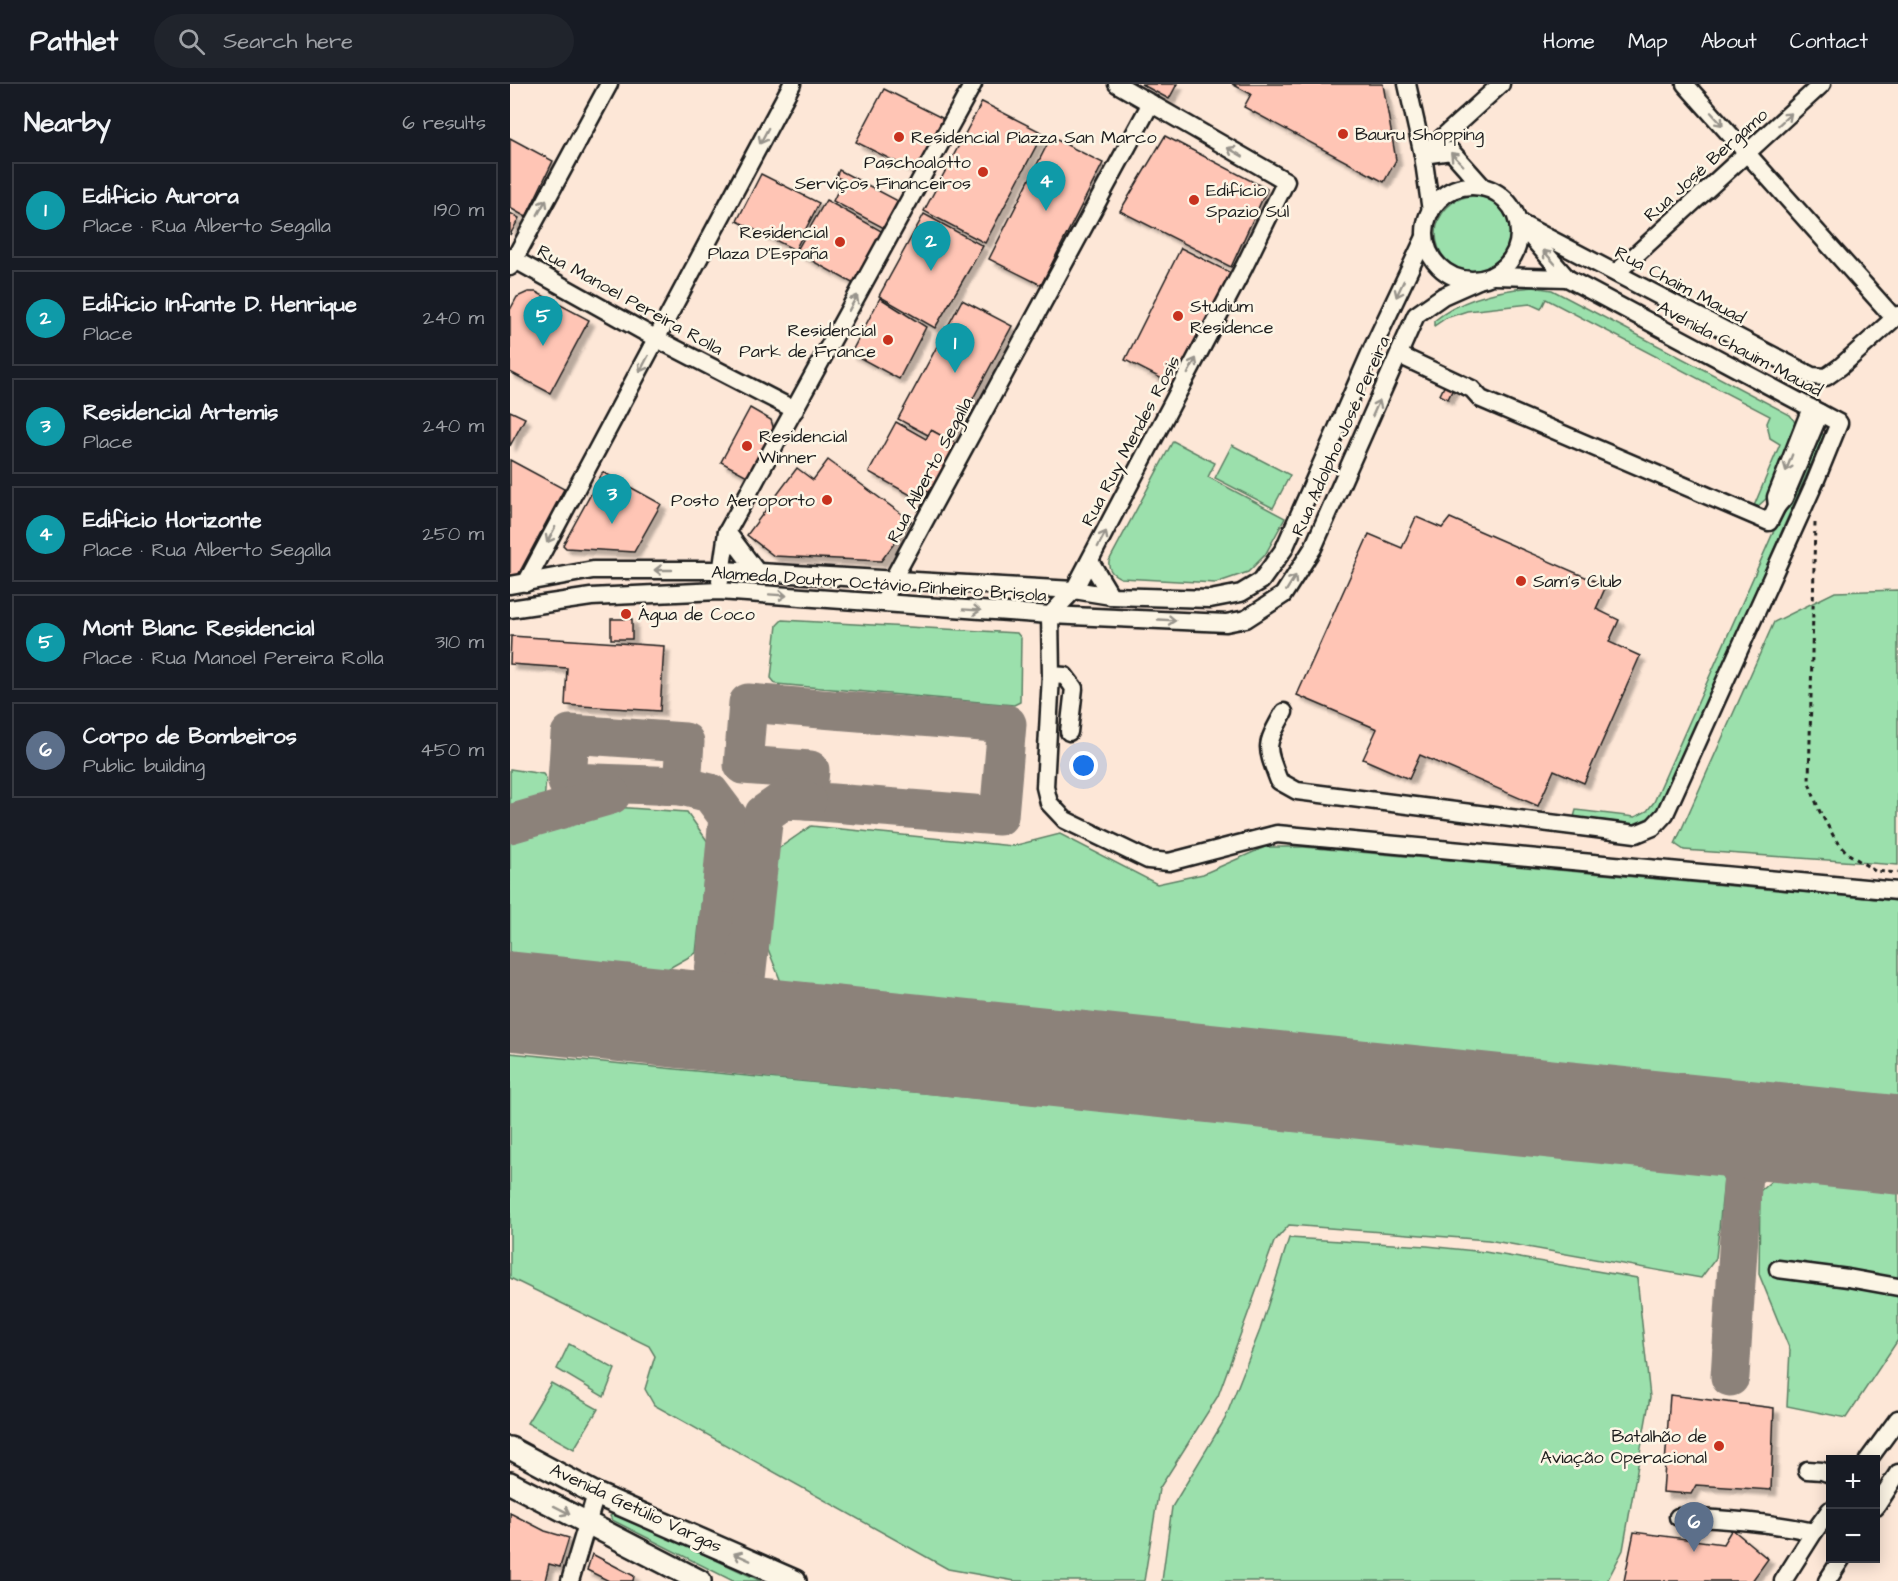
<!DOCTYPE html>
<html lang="en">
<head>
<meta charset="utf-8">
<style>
  body { margin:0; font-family:"Architects Daughter",sans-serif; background:#20242c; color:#f1f3f6 }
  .controls { position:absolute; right:18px; bottom:18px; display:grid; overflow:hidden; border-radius:0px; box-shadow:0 3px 15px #0003 }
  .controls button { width:54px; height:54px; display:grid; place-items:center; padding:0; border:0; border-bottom:2px solid #363941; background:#171b24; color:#f1f3f6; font:30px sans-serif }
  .you { position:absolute; left:574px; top:682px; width:21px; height:21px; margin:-15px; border:4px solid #fff; border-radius:50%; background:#1a73e8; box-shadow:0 0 0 9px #1a73e833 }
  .badge { display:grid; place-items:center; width:39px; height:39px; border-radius:50%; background:#c8321e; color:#fff; font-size:20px; font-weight:700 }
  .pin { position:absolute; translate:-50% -50px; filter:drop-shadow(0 2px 3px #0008) }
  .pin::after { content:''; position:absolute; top:32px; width:21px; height:18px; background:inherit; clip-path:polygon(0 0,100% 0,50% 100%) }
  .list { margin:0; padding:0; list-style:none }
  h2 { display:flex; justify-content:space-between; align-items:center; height:78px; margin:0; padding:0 24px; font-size:26px }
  h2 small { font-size:20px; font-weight:400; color:#9ea1a6 }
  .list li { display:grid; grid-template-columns:39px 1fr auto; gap:18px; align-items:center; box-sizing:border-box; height:96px; margin:0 12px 12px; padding:0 12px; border:2px solid #363941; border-radius:0px }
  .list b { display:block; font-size:22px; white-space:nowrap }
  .list p { margin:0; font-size:20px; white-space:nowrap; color:#9ea1a6 }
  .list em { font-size:20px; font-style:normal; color:#9ea1a6 }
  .icon { flex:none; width:33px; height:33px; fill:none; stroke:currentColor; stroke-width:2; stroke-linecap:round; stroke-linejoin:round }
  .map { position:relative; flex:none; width:1388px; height:1497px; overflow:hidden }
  header { display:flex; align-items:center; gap:36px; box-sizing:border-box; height:84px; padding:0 30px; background:#171b24; border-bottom:2px solid #363941 }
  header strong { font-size:28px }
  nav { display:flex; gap:33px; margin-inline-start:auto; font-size:21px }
  .search { width:420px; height:54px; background:#20242c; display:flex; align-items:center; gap:15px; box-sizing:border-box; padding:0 21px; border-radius:33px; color:#9ea1a6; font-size:22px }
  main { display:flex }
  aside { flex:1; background:#171b24 }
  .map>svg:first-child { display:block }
  .green { fill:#9be0ac; stroke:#5c7e64; stroke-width:1.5 }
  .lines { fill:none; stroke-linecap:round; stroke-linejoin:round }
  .taxiway { stroke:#8c827a; stroke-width:39 }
  .runway { stroke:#8c827a; stroke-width:99 }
  .building { fill:#ffc5b5; stroke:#1c1c1c; stroke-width:1.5; filter:url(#shadow) }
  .minor-casing { stroke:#1c1c1c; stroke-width:21 }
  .major-casing { stroke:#1c1c1c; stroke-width:26 }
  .path { stroke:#1c1c1c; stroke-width:3; stroke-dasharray:4.5 4.5; stroke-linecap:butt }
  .minor { stroke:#fcf5e5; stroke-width:16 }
  .major { stroke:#fcf5e5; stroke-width:21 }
  .oneway { stroke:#97938b }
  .poi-dot { fill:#c8321e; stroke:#fcf5e5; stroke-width:2 }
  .labels { text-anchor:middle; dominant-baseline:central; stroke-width:5; stroke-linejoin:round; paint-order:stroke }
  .poi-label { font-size:18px; fill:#1c1c1c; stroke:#fcf5e5; text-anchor:start }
  .street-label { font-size:18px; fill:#1c1c1c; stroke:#fcf5e5 }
</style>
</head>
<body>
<header>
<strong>Pathlet</strong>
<div class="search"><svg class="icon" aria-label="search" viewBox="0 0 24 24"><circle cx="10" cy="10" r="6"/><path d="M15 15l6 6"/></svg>Search here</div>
<nav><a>Home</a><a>Map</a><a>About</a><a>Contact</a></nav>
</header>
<main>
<aside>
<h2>Nearby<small>6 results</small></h2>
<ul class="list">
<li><span class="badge" style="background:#0f9aa8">1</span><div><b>Edifício Aurora</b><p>Place · Rua Alberto Segalla</p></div><em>190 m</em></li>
<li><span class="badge" style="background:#0f9aa8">2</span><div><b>Edifício Infante D. Henrique</b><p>Place</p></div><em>240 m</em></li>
<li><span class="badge" style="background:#0f9aa8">3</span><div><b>Residencial Artemis</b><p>Place</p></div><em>240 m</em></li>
<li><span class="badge" style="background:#0f9aa8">4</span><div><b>Edifício Horizonte</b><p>Place · Rua Alberto Segalla</p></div><em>250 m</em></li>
<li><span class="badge" style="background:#0f9aa8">5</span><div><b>Mont Blanc Residencial</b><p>Place · Rua Manoel Pereira Rolla</p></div><em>310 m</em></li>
<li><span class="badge" style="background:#5c6f8a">6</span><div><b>Corpo de Bombeiros</b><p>Public building</p></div><em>450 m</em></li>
</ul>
</aside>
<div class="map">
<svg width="1388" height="1497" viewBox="0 0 1388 1497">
  <defs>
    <filter id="shadow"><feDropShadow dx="5.5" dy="5.5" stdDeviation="1.5" flood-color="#0004"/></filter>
  </defs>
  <rect width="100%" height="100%" fill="#fde7d7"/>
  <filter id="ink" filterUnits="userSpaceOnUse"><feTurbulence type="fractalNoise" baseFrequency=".0167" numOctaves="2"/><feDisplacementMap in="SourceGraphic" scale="12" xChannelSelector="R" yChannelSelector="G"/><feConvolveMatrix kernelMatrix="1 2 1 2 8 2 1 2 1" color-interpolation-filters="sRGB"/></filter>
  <g filter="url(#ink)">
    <g class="green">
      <circle cx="964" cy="150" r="38"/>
      <path d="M1023 203 1042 206 1280 331C1285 337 1287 341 1285 349L1257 414 1248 422H1244L1270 360 1260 354 1257 339 1260 332 1036 215 1031 225 1020 220 957 227 936 234 924 242V237C951 215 989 206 1023 203Z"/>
      <polygon points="1308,347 1314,351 1152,720 1143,732 1124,740 1064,733 1066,726 1125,733 1137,727 1144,718"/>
      <path d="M663 357 705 379 698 393 775 434 755 471 738 488 706 499 611 494C602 490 598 486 599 477Z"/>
      <polygon points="722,361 780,391 763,424 705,394"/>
      <polygon points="1388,506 1388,781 1174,766 1165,760 1264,538 1325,508"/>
      <polygon points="272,536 507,549 511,554 510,618 504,621 266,600 261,594 267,541"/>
      <polygon points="0,685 33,690 36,694 34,719 29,723 0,732"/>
      <polygon points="104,723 177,728 198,758 186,869 147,891 0,876 0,750"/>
      <polygon points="301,742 503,762 550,750 647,800 693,790 755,763 794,763 1388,817 1388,1016 293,913 271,898 256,860 265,767"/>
      <polygon points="0,969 1210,1086 1214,1096 1206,1174 1191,1194 978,1156 779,1141 764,1158 708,1312 649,1405 634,1497 505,1497 438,1485 144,1321 135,1305 145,1272 139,1262 0,1194"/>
      <polygon points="1266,1093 1388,1106 1388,1256 1336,1334 1277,1322 1280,1266 1249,1190 1250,1107"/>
      <polygon points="779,1154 917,1162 975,1168 1127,1194 1140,1313 1113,1466 1097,1497 652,1497 662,1423 715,1335 750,1246"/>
      <polygon points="59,1260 105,1285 94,1313 47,1285"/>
      <polygon points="41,1299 88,1325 64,1365 17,1339"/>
      <polygon points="105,1429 251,1497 223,1497 102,1436 100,1432"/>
    </g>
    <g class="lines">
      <g class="taxiway">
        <polygon points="238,619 497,640 489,732 297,717 300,686 233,681"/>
        <polygon points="60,650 175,658 172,702 57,698"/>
        <polyline points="0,740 101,711"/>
        <polyline points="150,932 203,901 218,733 200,709 172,702"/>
        <polyline points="269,946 235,903 254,730 274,716 297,717"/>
        <polyline points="1194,1042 1233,1088 1282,1051"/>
        <polyline points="1220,1293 1233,1088"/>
      </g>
      <polyline class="runway" points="0,917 1388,1061"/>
    </g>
    <g class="building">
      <polygon points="631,0 667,0 659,15"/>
      <polygon points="722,0 873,0 886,76 874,98 734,23 741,10"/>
      <polygon points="374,5 432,34 432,47 410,90 346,58"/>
      <polygon points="472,18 533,49 475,159 414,127"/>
      <polygon points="655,52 757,105 721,183 610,127"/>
      <polygon points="541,53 593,79 531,201 479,175"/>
      <polygon points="0,54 43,77 16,133 0,124"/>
      <polygon points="329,86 388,117 374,144 323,117 333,96 326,93"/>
      <polygon points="251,90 309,119 285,166 227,137"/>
      <polygon points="316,116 373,148 344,200 286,168"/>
      <polygon points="0,129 9,134 0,151"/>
      <polygon points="414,130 473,162 425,244 369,212"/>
      <polygon points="671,164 721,189 664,301 615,276"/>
      <polygon points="18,208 26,208 79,236 40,309 0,288 0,226 7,213"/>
      <polygon points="370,214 416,243 389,295 341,269"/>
      <polygon points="452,216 502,242 440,357 423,347 418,351 388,335"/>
      <polygon points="940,290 948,294 938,315 930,311"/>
      <polygon points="240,324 261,336 264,346 239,393 211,378"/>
      <polygon points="0,327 15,334 0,362"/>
      <polygon points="386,338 416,355 421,346 447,360 420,408 412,404 406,414 359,388"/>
      <polygon points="0,376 54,405 7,493 0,491"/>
      <polygon points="318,376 401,437 371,477 264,472 237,451 287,384 303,396"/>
      <polygon points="93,388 151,420 124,468 56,464 53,461"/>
      <polygon points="906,433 932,444 940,434 1096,502 1086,525 1109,536 1099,558 1130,572 1074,699 1044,686 1028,722 910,671 899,695 853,675 867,645 787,611 859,450 892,464"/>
      <rect x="101" y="535" width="21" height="20"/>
      <polygon points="1,552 154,562 150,627 55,621 57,584 0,580"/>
      <polygon points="1160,1311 1264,1324 1261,1406 1186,1401 1181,1410 1153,1408"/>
      <polygon points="0,1429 35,1447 59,1454 50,1483 39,1480 35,1497 0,1497"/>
      <polygon points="1222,1445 1258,1475 1242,1497 1114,1497 1124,1448 1213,1460"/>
      <polygon points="82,1470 124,1492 123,1497 99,1497 77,1486"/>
    </g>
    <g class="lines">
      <g class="minor-casing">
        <g id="minor">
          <polyline points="607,0 776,97 734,183 564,506 540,531 541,591 535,703 539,719 555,736 638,776 659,778 767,750 1388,807"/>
          <polyline points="897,0 913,71 921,127"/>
          <polyline points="1175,0 1384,234"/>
          <polyline points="913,71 991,0"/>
          <polyline points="913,71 941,67 973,103"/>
          <circle cx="962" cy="149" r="47"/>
          <polyline points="1008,138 1302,292 1316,293 1330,283 1388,231"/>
          <polyline points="0,173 147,255 285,326"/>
          <polyline points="0,183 99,0"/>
          <polyline points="1106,189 1312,0"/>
          <polyline points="984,192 1057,194 1015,146"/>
          <polyline points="889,271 962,305 971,315 1252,435 1259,438 1267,422"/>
          <polyline points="1301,324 1266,413 1267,422 1274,414 1310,329"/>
          <polyline points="217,448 248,489"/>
          <polyline points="580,477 601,512"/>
          <polyline points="210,497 217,448 463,0"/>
          <polyline points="16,499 282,0"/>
          <polyline points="0,501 83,486 212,486 564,506 601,512 700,515 731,509 751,497 774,465 862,265 915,153"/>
          <polyline points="374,519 383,495 641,19"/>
          <polyline points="0,525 81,513 209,507 540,531 716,539 736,535 773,511 803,464 906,231 933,212 969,196"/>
          <polyline points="541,591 555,592 564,604 559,648"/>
          <path d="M774 628C755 663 755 660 769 697L787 707 1126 750 1143 743 1155 730 1305 398 1329 339 1057 194"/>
          <polyline points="1268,1185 1338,1194 1388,1203"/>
          <polyline points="1358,1376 1388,1335"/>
          <polyline points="1297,1386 1312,1387 1320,1390"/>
          <polyline points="1366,1423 1388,1389"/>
          <path d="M1168 1433C1214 1435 1259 1438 1304 1448"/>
          <polyline points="60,1497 86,1410"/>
          <polyline points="1273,1497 1304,1448 1320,1426"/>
          <polyline points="1317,1497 1332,1474"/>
        </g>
      </g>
      <g class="major-casing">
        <g id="major">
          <polyline points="0,1364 86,1410 285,1497"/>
          <polyline points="0,1399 190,1497"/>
        </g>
      </g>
      <polyline class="path" points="1305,439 1299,699 1309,726 1324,753 1337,769 1365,787 1388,789"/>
      <use href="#minor" class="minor"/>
      <use href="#major" class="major"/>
    </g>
    <defs><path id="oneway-shaft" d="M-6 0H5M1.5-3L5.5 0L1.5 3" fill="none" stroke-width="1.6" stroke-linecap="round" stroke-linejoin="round" transform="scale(1.5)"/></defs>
    <g class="oneway">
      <use href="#oneway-shaft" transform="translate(1207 35) rotate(48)"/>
      <use href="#oneway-shaft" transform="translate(1275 35) rotate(-43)"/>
      <use href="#oneway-shaft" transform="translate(254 52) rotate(118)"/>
      <use href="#oneway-shaft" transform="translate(725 68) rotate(-150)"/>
      <use href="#oneway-shaft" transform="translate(947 75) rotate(-134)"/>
      <use href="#oneway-shaft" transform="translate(32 123) rotate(-61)"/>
      <use href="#oneway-shaft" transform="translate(1039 173) rotate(-131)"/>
      <use href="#oneway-shaft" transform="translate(890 205) rotate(115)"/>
      <use href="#oneway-shaft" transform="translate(343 219) rotate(-61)"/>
      <use href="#oneway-shaft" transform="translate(134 280) rotate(118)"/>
      <use href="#oneway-shaft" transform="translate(682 282) rotate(-62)"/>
      <use href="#oneway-shaft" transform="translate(866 324) rotate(-66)"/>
      <use href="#oneway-shaft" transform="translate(1279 379) rotate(111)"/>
      <use href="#oneway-shaft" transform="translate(41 451) rotate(118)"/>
      <use href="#oneway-shaft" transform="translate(592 455) rotate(-62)"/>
      <use href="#oneway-shaft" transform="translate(153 486) rotate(180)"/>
      <use href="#oneway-shaft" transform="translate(781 499) rotate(-58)"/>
      <use href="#oneway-shaft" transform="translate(268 511) rotate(4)"/>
      <use href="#oneway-shaft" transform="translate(462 526) rotate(4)"/>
      <use href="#oneway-shaft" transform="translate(657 536) rotate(3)"/>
      <use href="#oneway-shaft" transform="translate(52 1426) rotate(27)"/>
      <use href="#oneway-shaft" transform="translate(232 1473) rotate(-156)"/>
    </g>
  </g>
  <g class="poi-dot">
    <circle cx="833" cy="50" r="6"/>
    <circle cx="389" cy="53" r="6"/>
    <circle cx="473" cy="88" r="6"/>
    <circle cx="684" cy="116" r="6"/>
    <circle cx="330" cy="158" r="6"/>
    <circle cx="668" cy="232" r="6"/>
    <circle cx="378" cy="256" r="6"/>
    <circle cx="237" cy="362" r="6"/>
    <circle cx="317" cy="416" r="6"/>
    <circle cx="1011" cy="497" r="6"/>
    <circle cx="116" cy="530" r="6"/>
    <circle cx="1209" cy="1362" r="6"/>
  </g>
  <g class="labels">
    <g class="poi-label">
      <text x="845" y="50">Bauru Shopping</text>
      <text x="401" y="53">Residencial Piazza San Marco</text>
      <text x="461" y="78" text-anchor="end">Paschoalotto<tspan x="461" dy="21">Serviços Financeiros</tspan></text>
      <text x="696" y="106">Edifício<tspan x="696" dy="21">Spazio Sul</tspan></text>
      <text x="318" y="148" text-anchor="end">Residencial<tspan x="318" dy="21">Plaza D'España</tspan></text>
      <text x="680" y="222">Studium<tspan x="680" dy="21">Residence</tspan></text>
      <text x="366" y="246" text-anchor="end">Residencial<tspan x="366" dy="21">Park de France</tspan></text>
      <text x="249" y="352">Residencial<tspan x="249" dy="21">Winner</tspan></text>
      <text x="305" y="416" text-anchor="end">Posto Aeroporto</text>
      <text x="1023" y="497">Sam's Club</text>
      <text x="128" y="530">Água de Coco</text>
      <text x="1197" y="1352" text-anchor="end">Batalhão de<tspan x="1197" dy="21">Aviação Operacional</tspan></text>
    </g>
    <g class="street-label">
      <text transform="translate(1196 81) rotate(-42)">Rua José Bergamo</text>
      <text transform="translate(1170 201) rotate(28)">Rua Chaim Mauad</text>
      <text transform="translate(120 216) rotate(29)">Rua Manoel Pereira Rolla</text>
      <text transform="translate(1230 265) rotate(28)">Avenida Chauim Mauad</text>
      <text transform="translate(831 352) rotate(-66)">Rua Adolpho José Pereira</text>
      <text transform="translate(621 357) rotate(-62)">Rua Ruy Mendes Rosis</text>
      <text transform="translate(420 386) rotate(-62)">Rua Alberto Segalla</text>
      <text transform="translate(369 500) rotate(4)">Alameda Doutor Octávio Pinheiro Brisola</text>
      <text transform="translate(126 1424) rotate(25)">Avenida Getúlio Vargas</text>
    </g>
  </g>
</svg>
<div class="controls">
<button>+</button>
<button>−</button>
</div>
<div class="you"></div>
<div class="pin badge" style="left:445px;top:289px;background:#0f9aa8">1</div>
<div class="pin badge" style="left:421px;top:187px;background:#0f9aa8">2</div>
<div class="pin badge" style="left:102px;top:440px;background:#0f9aa8">3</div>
<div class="pin badge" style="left:536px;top:127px;background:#0f9aa8">4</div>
<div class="pin badge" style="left:33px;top:262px;background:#0f9aa8">5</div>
<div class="pin badge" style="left:1184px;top:1468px;background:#5c6f8a">6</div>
</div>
</main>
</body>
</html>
